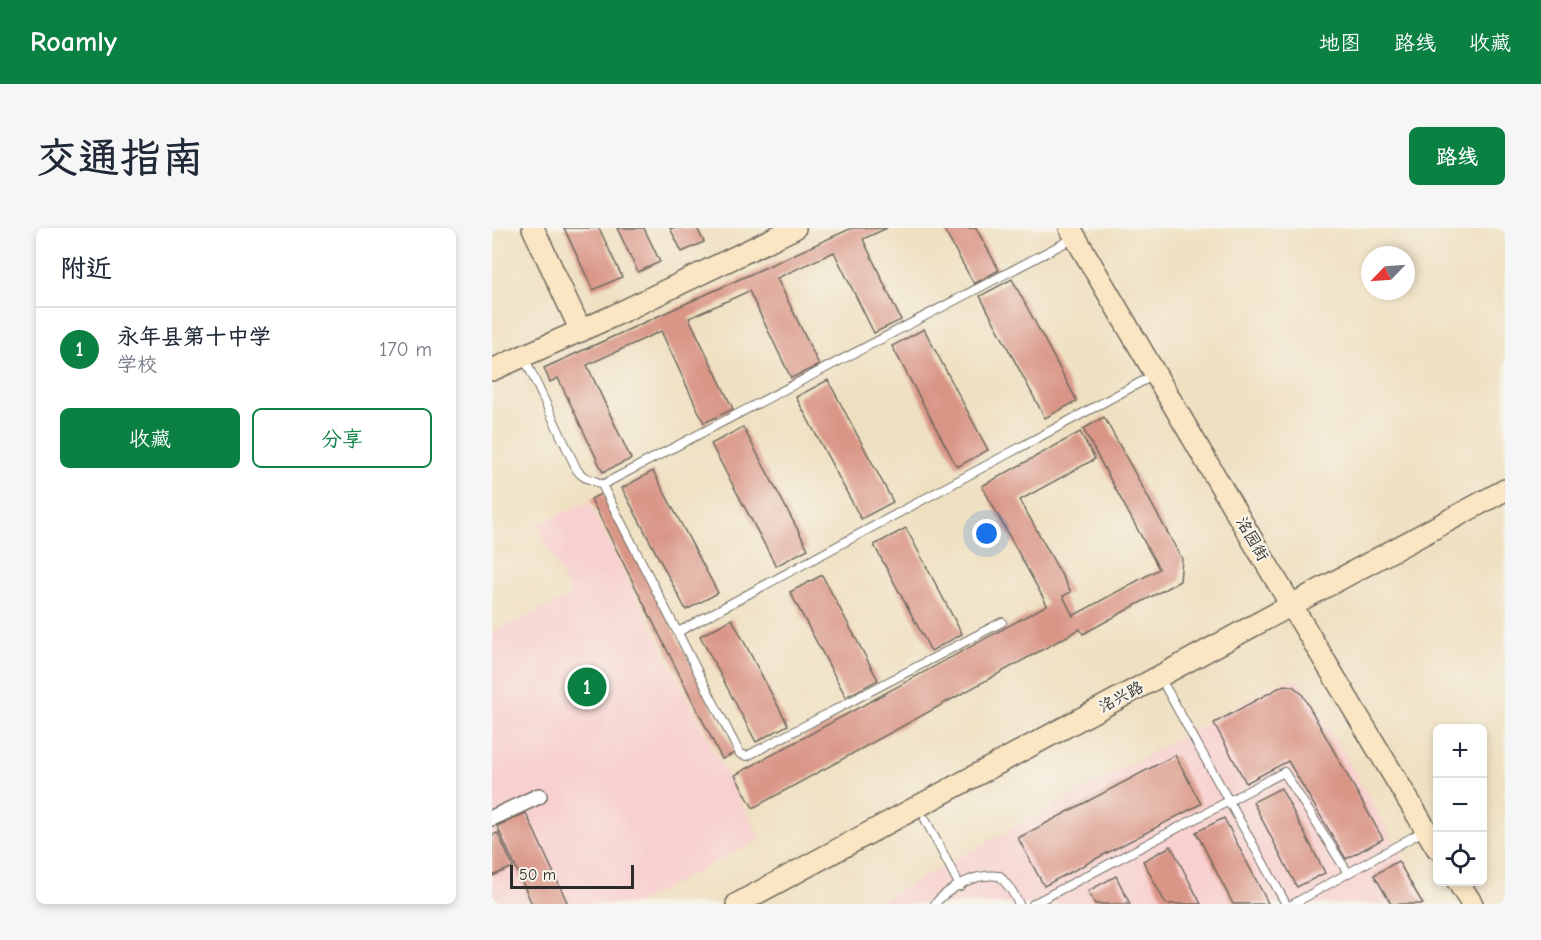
<!DOCTYPE html>
<html lang="zh">
<head>
<meta charset="utf-8">
<style>
  body { margin:0; font-family:"Comic Neue","LXGW WenKai TC",sans-serif; background:#f6f6f7; color:#1f2937 }
  .controls { position:absolute; right:18px; bottom:18px; display:grid; overflow:hidden; border-radius:9px; box-shadow:0 3px 9px #0003 }
  .controls button { width:54px; height:54px; display:grid; place-items:center; padding:0; border:0; border-bottom:2px solid #e0e1e3; background:#fff; color:#1f2937; font:30px sans-serif }
  .compass { position:absolute; left:869px; top:18px; width:54px; height:54px; border-radius:50%; background:#fff; box-shadow:0 3px 9px #0003; rotate:245deg }
  .scale { position:absolute; left:18px; bottom:15px; width:124px; box-sizing:border-box; padding-left:6px; border:3px solid #2b2b2b; border-top:0; font-size:16px; line-height:21px; white-space:nowrap; color:#2b2b2b; -webkit-text-stroke:4px #f7f3e8; paint-order:stroke }
  .you { position:absolute; left:495px; top:306px; width:21px; height:21px; margin:-15px; border:4px solid #fff; border-radius:50%; background:#1a73e8; box-shadow:0 0 0 9px #1a73e833 }
  .badge { display:grid; place-items:center; width:39px; height:39px; border-radius:50%; background:#0b8043; color:#fff; font-size:20px; font-weight:700 }
  .pin { position:absolute; translate:-50% -50%; border:3px solid #fff; box-shadow:0 2px 6px #0006 }
  .list { margin:0; padding:0; list-style:none }
  h2 { display:flex; justify-content:space-between; align-items:center; height:78px; margin:0; padding:0 24px; font-size:26px }
  h2 small { font-size:20px; font-weight:400; color:#747a83 }
  .list li { display:grid; grid-template-columns:39px 1fr auto; gap:18px; align-items:center; box-sizing:border-box; height:84px; padding:0 24px; border-top:2px solid #e0e1e3 }
  .list b { display:block; font-size:22px; white-space:nowrap }
  .list p { margin:0; font-size:20px; white-space:nowrap; color:#747a83 }
  .list em { font-size:20px; font-style:normal; color:#747a83 }
  .actions { display:flex; gap:12px; padding:18px 24px }
  .actions a { flex:1; padding:14px 0; border:2px solid #0b8043; border-radius:9px; text-align:center; font-size:21px; color:#0b8043 }
  .actions .main { background:#0b8043; color:#fff }
  .icon { flex:none; width:33px; height:33px; fill:none; stroke:currentColor; stroke-width:2; stroke-linecap:round; stroke-linejoin:round }
  .map { position:relative; flex:none; width:1013px; height:676px; overflow:hidden; border-radius:9px }
  header { display:flex; align-items:center; gap:36px; box-sizing:border-box; height:84px; padding:0 30px; background:#0b8043; color:#fff }
  header strong { font-size:28px }
  nav { display:flex; gap:33px; margin-inline-start:auto; font-size:21px }
  .intro { display:flex; align-items:center; justify-content:space-between; box-sizing:border-box; height:144px; padding:0 36px }
  h1 { margin:0; font-size:42px }
  .button { padding:15px 27px; border-radius:9px; background:#0b8043; color:#fff; font-size:21px; font-weight:700 }
  main { display:flex; gap:36px; padding:0 36px }
  aside { flex:1; background:#fff; border-radius:9px; box-shadow:0 3px 9px #0003 }
  .map>svg:first-child { display:block }
  .built { fill:#f7d0cf }
  .building { fill:#d99586 }
  .lines { fill:none; stroke-linecap:round; stroke-linejoin:round }
  .lane-casing { stroke:#706a60; stroke-width:10 }
  .street-casing { stroke:#706a60; stroke-width:18 }
  .secondary-casing { stroke:#706a60; stroke-width:24 }
  .lane { stroke:#fff; stroke-width:8 }
  .street { stroke:#fff; stroke-width:15 }
  .secondary { stroke:#fbe6c3; stroke-width:21 }
  .labels { text-anchor:middle; dominant-baseline:central; stroke-width:4.5; stroke-linejoin:round; paint-order:stroke }
  .street-label { font-size:16px; fill:#2b2b2b; stroke:#f7f3e8 }
</style>
</head>
<body>
<header>
<strong>Roamly</strong>
<nav><a>地图</a><a>路线</a><a>收藏</a></nav>
</header>
<div class="intro"><h1>交通指南</h1><a class="button">路线</a></div>
<main>
<aside>
<h2>附近<small></small></h2>
<ul class="list">
<li><span class="badge">1</span><div><b>永年县第十中学</b><p>学校</p></div><em>170 m</em></li>
</ul>
<div class="actions"><a class="main">收藏</a><a>分享</a></div>
</aside>
<div class="map">
<svg width="1013" height="676" viewBox="0 0 1013 676">
  <rect width="100%" height="100%" fill="#f7f3e8"/>
  <filter id="ink" filterUnits="userSpaceOnUse"><feTurbulence type="fractalNoise" baseFrequency=".0167" numOctaves="2"/><feDisplacementMap in="SourceGraphic" scale="12" xChannelSelector="R" yChannelSelector="G"/><feConvolveMatrix kernelMatrix="1 2 1 2 8 2 1 2 1" color-interpolation-filters="sRGB"/></filter>
  <filter id="wash" filterUnits="userSpaceOnUse"><feTurbulence type="fractalNoise" baseFrequency=".008" numOctaves="4" result="noise"/><feDisplacementMap in="SourceGraphic" scale="24" xChannelSelector="R" yChannelSelector="G"/><feGaussianBlur stdDeviation="1.35" result="paint"/><feColorMatrix in="noise" values="0 0 0 0 0 0 0 0 0 0 0 0 0 0 0 0 0 1.4 0 .05"/><feComposite in="paint" operator="in"/></filter>
  <g filter="url(#wash)">
    <rect width="100%" height="100%" fill="#efe0c1"/>
    <g class="built">
      <polygon points="97,273 209,498 268,611 144,676 0,676 0,405 79,368 46,297"/>
      <polygon points="795,451 805,453 813,459 938,676 382,676"/>
    </g>
    <g id="blocks">
      <g class="building">
        <polygon points="72,0 107,0 130,49 101,62"/>
        <polygon points="125,0 152,0 168,34 146,44"/>
        <polygon points="178,0 205,0 212,14 190,24"/>
        <polygon points="360,0 395,0 371,11 409,92 382,105 342,24 285,50 327,137 299,150 257,63 197,90 241,181 212,195 169,103 95,137 139,231 111,244 66,150 58,154 52,140"/>
        <polygon points="451,0 484,0 507,42 482,56"/>
        <polygon points="520,51 585,173 553,190 488,68"/>
        <polygon points="432,101 496,222 465,239 400,118"/>
        <polygon points="336,152 401,274 369,291 304,169"/>
        <polygon points="612,189 690,331 688,353 591,406 588,401 261,580 243,547 555,377 490,258 588,204 603,231 528,272 579,364 571,368 581,388 667,341 591,201"/>
        <polygon points="251,199 316,321 284,338 219,216"/>
        <polygon points="161,243 226,365 194,382 130,260"/>
        <polygon points="112,264 243,525 230,531 99,271"/>
        <polygon points="414,300 470,406 439,423 382,317"/>
        <polygon points="330,347 386,452 354,469 298,364"/>
        <polygon points="240,391 296,497 264,514 208,408"/>
        <polygon points="792,457 801,458 810,466 891,611 854,631 796,533 754,555 722,495"/>
        <polygon points="683,527 709,576 552,658 526,610"/>
        <polygon points="789,560 833,645 805,659 761,574"/>
        <polygon points="34,585 76,676 40,676 5,598"/>
        <polygon points="732,590 776,675 773,676 741,676 704,604"/>
        <polygon points="6,605 21,639 0,648 0,607"/>
        <polygon points="679,618 709,676 674,676 651,633"/>
        <polygon points="906,633 931,676 899,676 882,647"/>
        <polygon points="624,648 638,676 603,676 596,663"/>
      </g>
    </g>
  </g>
  <g filter="url(#ink)">
    <use href="#blocks" fill-opacity="0" stroke="#706a60" stroke-width="1.5"/>
    <g class="lines">
      <g class="lane-casing">
        <g id="lane">
          <path d="M32 129 85 242C94 254 100 249 110 257L248 526 255 528 510 394"/>
          <polyline points="110,257 582,10"/>
          <polyline points="186,404 662,147"/>
          <polyline points="674,460 794,676"/>
          <polyline points="433,591 468,658"/>
          <path d="M443 676C452 664 477 649 493 648 498 647 503 648 508 648L520 663 527 676"/>
          <polyline points="541,676 792,544 856,645"/>
          <polyline points="801,676 933,602"/>
        </g>
      </g>
      <g class="street-casing">
        <polyline id="street" points="0,590 47,568"/>
      </g>
      <g class="secondary-casing">
        <g id="secondary">
          <polyline points="41,0 89,103"/>
          <polyline points="578,0 765,320 945,620"/>
          <polyline points="0,142 119,89 303,0"/>
          <polyline points="966,654 980,676"/>
          <polyline points="245,676 1013,262"/>
        </g>
      </g>
      <use href="#lane" class="lane"/>
      <use href="#street" class="street"/>
      <use href="#secondary" class="secondary"/>
    </g>
  </g>
  <g class="labels">
    <g class="street-label">
      <text transform="translate(760 311) rotate(60)">洺园街</text>
      <text transform="translate(629 469) rotate(-28)">洺兴路</text>
    </g>
  </g>
</svg>
<div class="controls">
<button>+</button>
<button>−</button>
<button><svg class="icon" aria-label="locate" viewBox="0 0 24 24"><circle cx="12" cy="12" r="6"/><path d="M12 2v4M12 18v4M2 12h4M18 12h4"/></svg></button>
</div>
<svg class="compass" viewBox="-18 -18 36 36"><path d="M0-13l5 13h-10z" fill="#e53935"/><path d="M0 13l5-13h-10z" fill="#747a83"/></svg>
<div class="scale">50 m</div>
<div class="you"></div>
<div class="pin badge" style="left:95px;top:459px">1</div>
</div>
</main>
</body>
</html>
